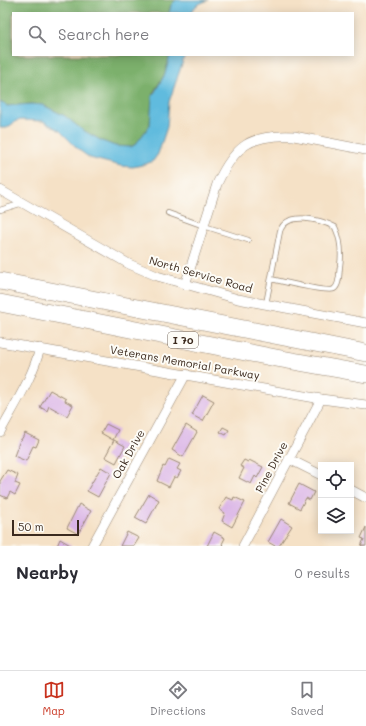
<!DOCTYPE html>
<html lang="en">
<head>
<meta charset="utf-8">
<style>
  body { margin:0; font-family:Mali,sans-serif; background:#f7f7f7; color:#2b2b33 }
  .controls { position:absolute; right:12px; bottom:12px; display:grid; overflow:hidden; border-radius:0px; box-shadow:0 2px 10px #0003 }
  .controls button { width:36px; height:36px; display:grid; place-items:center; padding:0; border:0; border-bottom:1px solid #e1e1e2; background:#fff; color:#2b2b33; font:20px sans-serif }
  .scale { position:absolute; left:12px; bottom:10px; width:67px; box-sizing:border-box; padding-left:4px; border:2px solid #3b2a1e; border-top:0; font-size:11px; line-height:14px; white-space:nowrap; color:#3b2a1e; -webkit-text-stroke:3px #fdfcf7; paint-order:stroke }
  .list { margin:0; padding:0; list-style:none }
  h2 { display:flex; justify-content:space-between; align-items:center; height:52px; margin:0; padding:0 16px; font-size:17px }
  h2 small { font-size:13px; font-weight:400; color:#7c7c81 }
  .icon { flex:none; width:22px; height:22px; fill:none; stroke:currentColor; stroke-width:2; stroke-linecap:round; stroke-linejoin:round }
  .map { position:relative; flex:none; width:366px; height:546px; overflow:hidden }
  .search { position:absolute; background:#fff; box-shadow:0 2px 10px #0003; left:12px; right:12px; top:12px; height:44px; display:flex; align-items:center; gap:10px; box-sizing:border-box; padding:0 14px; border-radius:0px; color:#7c7c81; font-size:15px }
  .sheet { height:124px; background:#fff }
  nav { display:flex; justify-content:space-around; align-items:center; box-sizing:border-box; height:56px; border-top:1px solid #e1e1e2; background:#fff; font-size:11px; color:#7c7c81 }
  nav a { display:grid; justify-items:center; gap:2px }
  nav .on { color:#c8321e }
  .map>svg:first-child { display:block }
  .forest { fill:#7bb06c; stroke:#5b6d45 }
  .water { fill:#60bbde; stroke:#4e727e }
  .building { fill:#dab4e6 }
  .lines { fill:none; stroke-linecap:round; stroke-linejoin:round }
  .lane-casing { stroke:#988672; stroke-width:6 }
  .street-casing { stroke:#988672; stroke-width:10 }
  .highway-casing { stroke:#988672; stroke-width:18 }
  .lane { stroke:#fff; stroke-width:4.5 }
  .street { stroke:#fff; stroke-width:9 }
  .highway { stroke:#fff; stroke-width:17 }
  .labels { text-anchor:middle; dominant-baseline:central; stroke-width:4; stroke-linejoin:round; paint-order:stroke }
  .shield { fill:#fdfcf7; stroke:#75695f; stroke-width:1 }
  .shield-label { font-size:10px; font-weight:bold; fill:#3b2a1e }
  .street-label { font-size:11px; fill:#3b2a1e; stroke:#fdfcf7 }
</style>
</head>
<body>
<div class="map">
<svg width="366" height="546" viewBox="0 0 366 546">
  <rect width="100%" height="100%" fill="#fdfcf7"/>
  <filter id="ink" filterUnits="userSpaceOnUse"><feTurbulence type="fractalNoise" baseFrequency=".025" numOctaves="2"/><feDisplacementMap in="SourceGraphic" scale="8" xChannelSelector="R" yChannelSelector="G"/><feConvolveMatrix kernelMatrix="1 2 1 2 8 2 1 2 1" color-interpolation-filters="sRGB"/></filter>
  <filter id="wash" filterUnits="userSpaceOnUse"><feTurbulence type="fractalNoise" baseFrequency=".012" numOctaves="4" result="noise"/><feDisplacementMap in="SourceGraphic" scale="16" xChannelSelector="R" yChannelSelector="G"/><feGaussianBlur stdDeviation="0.9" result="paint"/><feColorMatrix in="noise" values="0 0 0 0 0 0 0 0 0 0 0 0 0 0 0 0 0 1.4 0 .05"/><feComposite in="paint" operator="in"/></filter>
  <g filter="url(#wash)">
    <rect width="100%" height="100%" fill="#f5e1c6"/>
    <polygon class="forest" points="0,0 176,0 171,5 169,13 13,13 13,55 170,55 165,74 153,93 150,125 136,144 130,147 115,146 102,141 81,129 65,116 43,105 31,104 7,106 0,102"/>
    <g class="water">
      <polygon points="176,0 208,0 197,5 190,13 169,13 171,5"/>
      <polygon points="170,55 187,55 183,61 169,102 167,127 158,154 153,161 146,164 133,167 121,166 90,158 79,150 59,130 43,121 21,120 16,121 7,128 0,128 0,102 7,106 31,104 43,105 65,116 81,129 102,141 115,146 131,147 136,144 150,125 152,97 165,74"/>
    </g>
    <g id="blocks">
      <g class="building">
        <polygon points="50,390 66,399 65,401 73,405 67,416 49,406 47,411 40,407"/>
        <polygon points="203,395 214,401 203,421 192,415"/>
        <polygon points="106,424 118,430 113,440 101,433"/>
        <polygon points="186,425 197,432 183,457 172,450"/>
        <polygon points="223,427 229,430 226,435 220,432"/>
        <polygon points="25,433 39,440 36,447 33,446 26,461 14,456 20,440 21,440"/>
        <polygon points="114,440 125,446 116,463 105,457"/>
        <polygon points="169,459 180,464 177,469 181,471 177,478 174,477 169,487 157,481 163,466 165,467"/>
        <polygon points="244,460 248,462 249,460 263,467 257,478 255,476 251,484 239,478 244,468 240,466"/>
        <polygon points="101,467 111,473 98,497 87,491"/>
        <polygon points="7,470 18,475 15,483 20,485 15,495 10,492 7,498 0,495 0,481"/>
        <polygon points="299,484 314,492 310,500 306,498 300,509 289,503"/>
        <polygon points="149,494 159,500 146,524 135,518"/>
        <polygon points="226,497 233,500 234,497 245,502 232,527 222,521 225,513 219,509"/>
        <polygon points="79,504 91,511 78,534 67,528"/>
        <polygon points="281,519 292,526 279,546 275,546 268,542"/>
        <polygon points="366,527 366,546 361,546 364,539 361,538"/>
        <polygon points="127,532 139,538 134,546 120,546"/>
        <polygon points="214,532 225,538 222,544 223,545 222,546 207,546"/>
        <polygon points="60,539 72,546 57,546"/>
      </g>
    </g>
  </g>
  <g filter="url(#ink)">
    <use href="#blocks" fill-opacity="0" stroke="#988672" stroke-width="1"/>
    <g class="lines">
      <g class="lane-casing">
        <g id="lane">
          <polyline points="0,210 23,203"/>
          <polyline points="168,213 204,226 248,240"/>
          <path d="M266 304 280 231C287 210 321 220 335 227 341 240 342 252 340 266 339 272 340 285 334 289 328 293 280 281 271 279"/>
        </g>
      </g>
      <g class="street-casing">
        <g id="street">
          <polyline points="0,190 129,264 157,276 238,299 366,323"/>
          <path d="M185 285 217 184C235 145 251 134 294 136L366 150"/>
          <polyline points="0,342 321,399 366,405"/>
          <path d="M0 432C14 406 33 377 40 348"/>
          <polyline points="289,459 321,475"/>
          <polyline points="351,490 366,498"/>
          <polyline points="92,546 186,374"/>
          <polyline points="243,546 321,399"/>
        </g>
      </g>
      <g class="highway-casing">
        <g id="highway">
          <polyline points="0,281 366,353"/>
          <polyline points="0,303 276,358 366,374"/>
        </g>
      </g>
      <use href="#lane" class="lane"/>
      <use href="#street" class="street"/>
      <use href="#highway" class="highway"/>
    </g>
  </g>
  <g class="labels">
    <rect class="shield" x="168" y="332" width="30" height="16" rx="3"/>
    <g class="shield-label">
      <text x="183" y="340">I 70</text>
    </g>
    <g class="street-label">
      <text transform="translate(201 274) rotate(16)">North Service Road</text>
      <text transform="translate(185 362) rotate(10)">Veterans Memorial Parkway</text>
      <text transform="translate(128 454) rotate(-61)">Oak Drive</text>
      <text transform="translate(271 467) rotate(-62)">Pine Drive</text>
    </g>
  </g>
</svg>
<div class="controls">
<button><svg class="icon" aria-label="locate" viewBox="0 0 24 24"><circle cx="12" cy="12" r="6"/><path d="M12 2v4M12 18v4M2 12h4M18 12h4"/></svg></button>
<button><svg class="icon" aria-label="layers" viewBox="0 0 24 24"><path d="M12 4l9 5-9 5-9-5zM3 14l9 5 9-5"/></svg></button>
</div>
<div class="scale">50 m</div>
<div class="search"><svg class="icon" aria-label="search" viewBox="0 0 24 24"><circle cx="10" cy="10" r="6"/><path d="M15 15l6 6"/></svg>Search here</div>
</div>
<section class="sheet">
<h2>Nearby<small>0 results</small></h2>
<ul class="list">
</ul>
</section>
<nav>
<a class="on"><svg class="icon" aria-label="map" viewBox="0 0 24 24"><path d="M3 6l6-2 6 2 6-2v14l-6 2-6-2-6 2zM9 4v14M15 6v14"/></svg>Map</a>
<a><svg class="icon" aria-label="directions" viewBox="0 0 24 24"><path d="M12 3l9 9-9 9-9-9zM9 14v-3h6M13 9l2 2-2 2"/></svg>Directions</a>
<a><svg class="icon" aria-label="saved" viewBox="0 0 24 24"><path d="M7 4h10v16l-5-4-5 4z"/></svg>Saved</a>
</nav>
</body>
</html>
